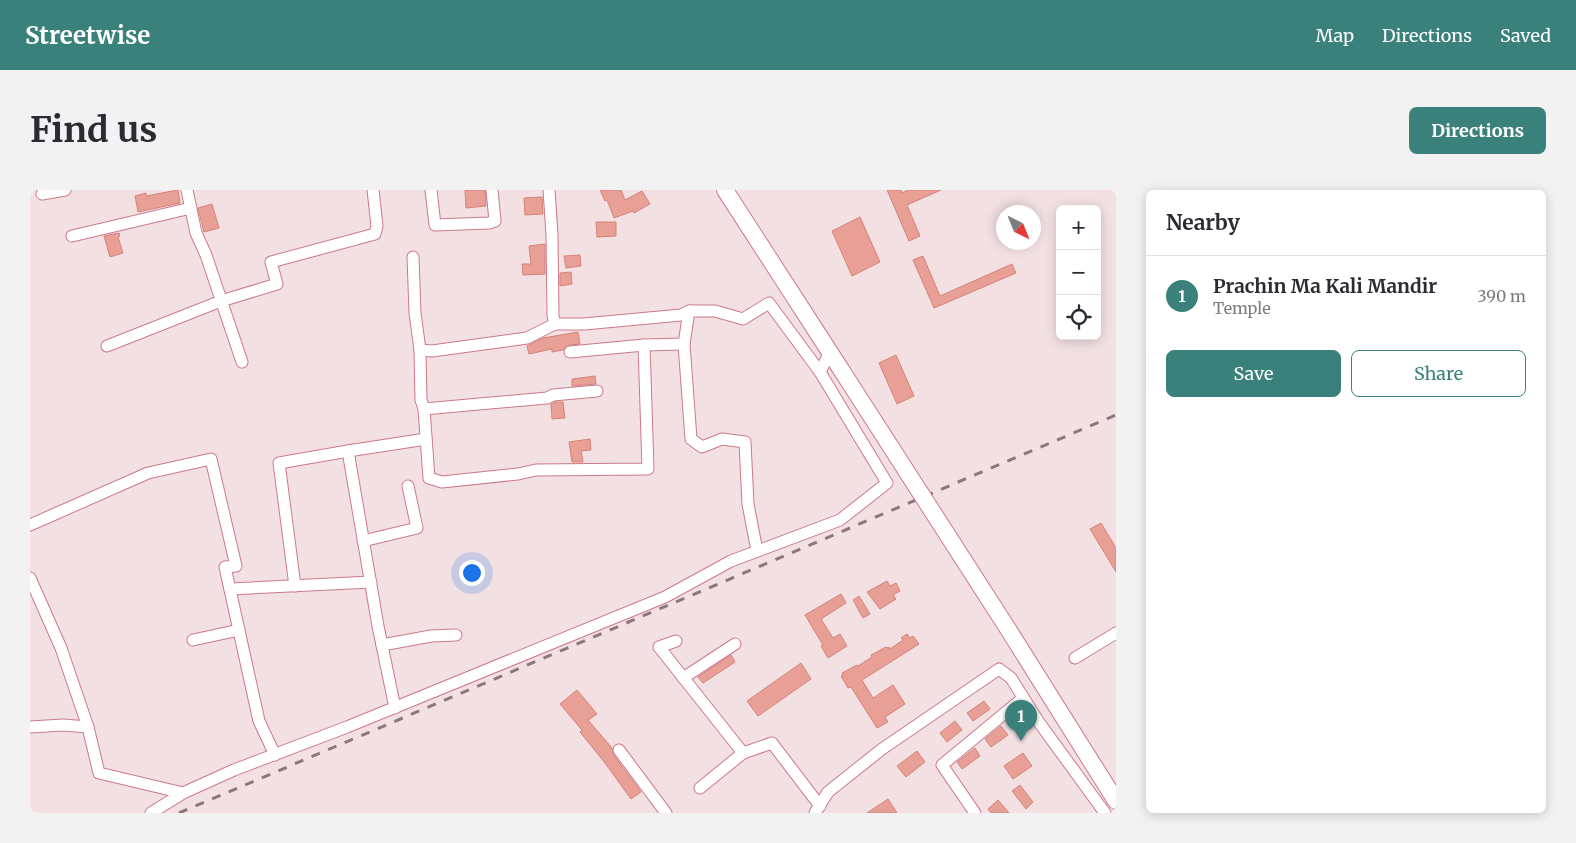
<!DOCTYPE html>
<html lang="en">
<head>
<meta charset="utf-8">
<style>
  body { margin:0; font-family:Merriweather,serif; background:#f2f2f3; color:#2b2b33 }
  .controls { position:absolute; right:15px; top:15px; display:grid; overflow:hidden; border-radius:8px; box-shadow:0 2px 12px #0003 }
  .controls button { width:45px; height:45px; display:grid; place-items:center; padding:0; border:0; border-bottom:1px solid #e1e1e2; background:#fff; color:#2b2b33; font:25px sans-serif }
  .compass { position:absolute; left:966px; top:15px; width:45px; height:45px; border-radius:50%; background:#fff; box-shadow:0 2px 12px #0003; rotate:137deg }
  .you { position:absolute; left:441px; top:382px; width:18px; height:18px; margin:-12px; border:4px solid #fff; border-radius:50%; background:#1a73e8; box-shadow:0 0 0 8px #1a73e833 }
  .badge { display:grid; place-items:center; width:32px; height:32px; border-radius:50%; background:#3a817b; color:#fff; font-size:16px; font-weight:700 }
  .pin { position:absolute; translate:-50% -41px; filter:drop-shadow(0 1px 2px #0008) }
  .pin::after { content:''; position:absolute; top:26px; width:18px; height:15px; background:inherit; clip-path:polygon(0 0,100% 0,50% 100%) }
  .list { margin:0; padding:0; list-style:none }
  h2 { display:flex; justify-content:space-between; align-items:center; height:65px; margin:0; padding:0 20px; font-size:21px }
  h2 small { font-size:16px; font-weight:400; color:#7c7c81 }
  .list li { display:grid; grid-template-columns:32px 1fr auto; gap:15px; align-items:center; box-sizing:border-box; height:80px; padding:0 20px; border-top:1px solid #e1e1e2 }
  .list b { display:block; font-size:19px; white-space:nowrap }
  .list p { margin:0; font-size:16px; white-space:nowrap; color:#7c7c81 }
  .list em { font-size:16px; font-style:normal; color:#7c7c81 }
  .actions { display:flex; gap:10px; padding:15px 20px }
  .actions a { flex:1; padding:11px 0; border:1px solid #3a817b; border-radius:8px; text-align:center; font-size:18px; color:#3a817b }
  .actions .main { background:#3a817b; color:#fff }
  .icon { flex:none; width:28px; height:28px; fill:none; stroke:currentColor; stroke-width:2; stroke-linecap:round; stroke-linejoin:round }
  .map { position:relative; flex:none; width:1086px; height:623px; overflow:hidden; border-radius:8px }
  header { display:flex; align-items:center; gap:30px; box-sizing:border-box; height:70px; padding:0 25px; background:#3a817b; color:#fff }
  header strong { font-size:24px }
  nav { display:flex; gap:28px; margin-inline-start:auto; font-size:18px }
  .intro { display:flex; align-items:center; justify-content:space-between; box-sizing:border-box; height:120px; padding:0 30px }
  h1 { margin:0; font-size:35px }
  .button { padding:12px 22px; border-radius:8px; background:#3a817b; color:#fff; font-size:18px; font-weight:700 }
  main { display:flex; gap:30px; padding:0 30px }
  aside { flex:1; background:#fff; border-radius:8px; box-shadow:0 2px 12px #0003 }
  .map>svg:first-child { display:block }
  .building { fill:#e89f95; stroke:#d58278 }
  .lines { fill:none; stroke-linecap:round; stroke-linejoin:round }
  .minor-casing { stroke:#cc798a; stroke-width:13 }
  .secondary-casing { stroke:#cc798a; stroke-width:18 }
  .minor { stroke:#fff; stroke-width:11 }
  .secondary { stroke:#fff; stroke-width:16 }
  .rail { stroke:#8e777c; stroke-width:3; stroke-dasharray:9 9; stroke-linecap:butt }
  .secondary-bridge-casing { stroke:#cc798a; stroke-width:18; stroke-linecap:butt }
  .secondary-bridge { stroke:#fff; stroke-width:16 }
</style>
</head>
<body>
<header>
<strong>Streetwise</strong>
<nav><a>Map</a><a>Directions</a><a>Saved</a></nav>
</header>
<div class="intro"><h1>Find us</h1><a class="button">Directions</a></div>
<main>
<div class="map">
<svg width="1086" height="623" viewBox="0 0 1086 623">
  <rect width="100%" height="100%" fill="#f3e0e3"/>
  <g class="building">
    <polygon points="148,0 150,13 108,22 105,6 116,3 116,6"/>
    <polygon points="435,0 455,0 456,16 436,18"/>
    <polygon points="570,0 591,0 595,10 612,1 620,14 604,23 603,21 584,28 577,10 575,11"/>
    <polygon points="857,0 871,0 872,3 878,0 911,0 877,15 890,46 879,51"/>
    <polygon points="512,7 513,24 495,25 494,8"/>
    <polygon points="182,14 189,38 174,42 168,18"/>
    <polygon points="830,27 850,72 822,86 802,41"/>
    <polygon points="566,32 586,32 586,46 567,47"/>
    <polygon points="89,43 90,46 88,47 93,63 80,67 74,46"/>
    <polygon points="515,54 515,84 493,85 492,74 501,74 499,56"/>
    <polygon points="550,65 551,76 536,78 534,66"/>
    <polygon points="893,66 910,106 982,74 986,83 904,118 883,70"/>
    <polygon points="541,82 542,94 530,96 530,83"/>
    <polygon points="548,142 550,154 539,155 533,160 522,162 522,159 499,164 497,156 513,148"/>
    <polygon points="866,165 884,206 867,214 849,173"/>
    <polygon points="565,186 566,194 542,196 542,189"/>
    <polygon points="525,212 533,212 535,228 522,229 521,214"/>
    <polygon points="560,249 561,260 551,261 553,272 542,272 539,252"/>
    <polygon points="1071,333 1086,358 1086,382 1060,339"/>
    <polygon points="857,391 860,396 866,393 870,401 863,405 866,409 850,419 837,402"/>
    <polygon points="811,404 816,413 791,429 803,448 810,444 817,456 798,468 791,456 793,455 775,425"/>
    <polygon points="829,406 840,424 833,428 823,410"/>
    <polygon points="877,444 880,448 883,446 889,454 832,490 843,508 863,495 875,514 855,527 858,532 847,538 821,497 818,498 811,486 813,485 812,483 827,475 828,476 842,467 841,465 856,457 857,458 859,457 860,459 873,450 871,448"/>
    <polygon points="701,465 705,472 673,493 668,487"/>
    <polygon points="771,473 781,489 728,526 717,511"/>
    <polygon points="547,500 567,524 558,530 582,558 583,564 611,602 601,609 575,573 550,542 552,540 530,514"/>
    <polygon points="954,511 960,519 943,531 937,523"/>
    <polygon points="925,531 932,540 917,552 910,543"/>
    <polygon points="971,536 978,545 961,557 955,549"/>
    <polygon points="945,558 950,566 932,579 927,572"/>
    <polygon points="887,561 895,572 876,587 867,576"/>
    <polygon points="993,563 1002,576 983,589 974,576"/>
    <polygon points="990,595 1003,612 996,619 982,601"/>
    <polygon points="858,609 867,623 837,623"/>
    <polygon points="968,610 979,623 961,623 958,619"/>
  </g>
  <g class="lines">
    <g class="minor-casing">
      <g id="minor">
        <polyline points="157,0 166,43 176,65 212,172"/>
        <polyline points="401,0 405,35 459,33 465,31 462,0"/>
        <polyline points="519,0 522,45 523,126 525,134"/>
        <polyline points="12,4 35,0"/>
        <polyline points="42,46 161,18"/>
        <polyline points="383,67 385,123 390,160 391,210 394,219 399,288 412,292 488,284 506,280 618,279 614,155"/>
        <polyline points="659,121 685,121 713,129 739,113 790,182"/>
        <polyline points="77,156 191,111 247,94 241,72 345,44 347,36 343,0"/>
        <polyline points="390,160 402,161 497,148 525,134 554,134 651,125 659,121 654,154 661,249 672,257 692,249 715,252 718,314 727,361"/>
        <polyline points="540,162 614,155 654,154"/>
        <polyline points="394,219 517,208 523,205 567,201"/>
        <polyline points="0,335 118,283 181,269 206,376 195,377 229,531 245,565"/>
        <polyline points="333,351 387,338 378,296"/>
        <polyline points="0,388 31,458 58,537 69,583 153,603 204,580 317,537 635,407 701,371 810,330 857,293 790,182 800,162"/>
        <polyline points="265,396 249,273 318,261"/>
        <polyline points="200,399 341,392"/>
        <polyline points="163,450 209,440"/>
        <polyline points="646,451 629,457 713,563 742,553 790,616"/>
        <polyline points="352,455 401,446 426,445"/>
        <polyline points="1045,468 1086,443"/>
        <polyline points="653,488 705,454"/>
        <polyline points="365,518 348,436 318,261 396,249"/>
        <polyline points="0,537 33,535 58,537"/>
        <polyline points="589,560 636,623"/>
        <polyline points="670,598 713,563"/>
        <polyline points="121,623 153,603"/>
        <polyline points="785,623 798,602 852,559 969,479 981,488 1008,531 1075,623"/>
        <polyline points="945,623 912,575 993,508"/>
      </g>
    </g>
    <g class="secondary-casing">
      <g id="secondary">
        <polyline points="695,0 812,181"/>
        <polyline points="978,439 1086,611"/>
      </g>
    </g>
    <use href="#minor" class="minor"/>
    <use href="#secondary" class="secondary"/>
    <polyline class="rail" points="149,623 1086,225"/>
    <g class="secondary-bridge-casing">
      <polyline id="secondary-bridge" points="812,181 978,439"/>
    </g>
    <use href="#secondary-bridge" class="secondary-bridge"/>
  </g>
</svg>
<div class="controls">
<button>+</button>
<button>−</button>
<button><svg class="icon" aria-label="locate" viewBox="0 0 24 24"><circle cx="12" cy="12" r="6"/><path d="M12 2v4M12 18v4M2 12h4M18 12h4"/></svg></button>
</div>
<svg class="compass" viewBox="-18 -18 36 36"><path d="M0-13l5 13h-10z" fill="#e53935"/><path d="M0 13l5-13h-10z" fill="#7c7c81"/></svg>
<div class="you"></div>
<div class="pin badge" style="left:991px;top:551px">1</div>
</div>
<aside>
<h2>Nearby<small></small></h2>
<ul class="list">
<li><span class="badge">1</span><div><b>Prachin Ma Kali Mandir</b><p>Temple</p></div><em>390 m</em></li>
</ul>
<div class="actions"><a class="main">Save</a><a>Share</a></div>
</aside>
</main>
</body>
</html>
